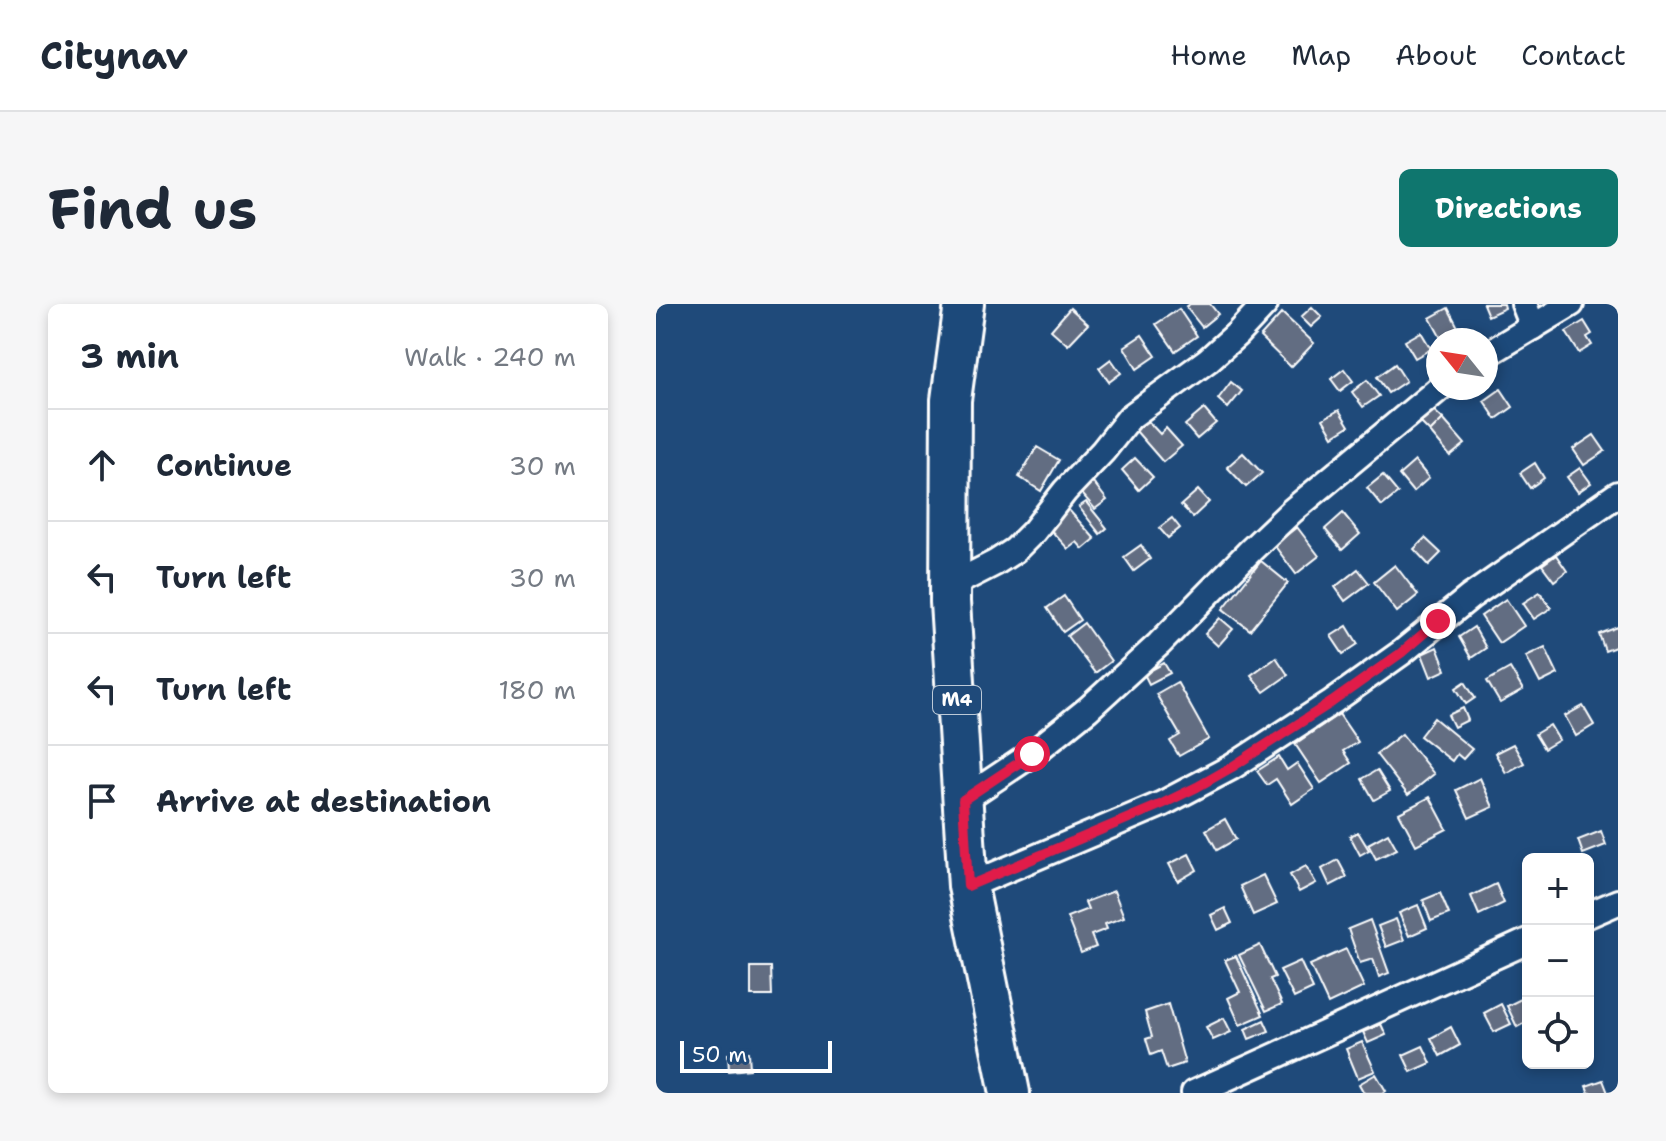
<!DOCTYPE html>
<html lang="en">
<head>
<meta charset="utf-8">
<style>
  body { margin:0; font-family:"Shantell Sans",sans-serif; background:#f6f6f7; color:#1f2937 }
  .controls { position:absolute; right:24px; bottom:24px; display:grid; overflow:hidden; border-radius:12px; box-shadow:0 4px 12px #0003 }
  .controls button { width:72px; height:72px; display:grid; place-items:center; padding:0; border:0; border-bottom:2px solid #e0e1e3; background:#fff; color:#1f2937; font:40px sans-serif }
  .compass { position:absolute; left:770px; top:24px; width:72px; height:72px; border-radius:50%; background:#fff; box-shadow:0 4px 12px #0003; rotate:300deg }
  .scale { position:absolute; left:24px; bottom:20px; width:152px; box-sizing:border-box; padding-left:8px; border:4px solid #fff; border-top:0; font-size:22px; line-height:28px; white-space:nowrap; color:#fff; -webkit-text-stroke:6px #1f4a7a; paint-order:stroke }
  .stop { position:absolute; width:24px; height:24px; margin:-18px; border:6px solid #e11d48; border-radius:50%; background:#fff }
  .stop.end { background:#e11d48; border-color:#fff; box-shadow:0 2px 8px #0008 }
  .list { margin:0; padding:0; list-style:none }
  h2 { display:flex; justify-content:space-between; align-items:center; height:104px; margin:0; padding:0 32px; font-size:34px }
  h2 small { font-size:26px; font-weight:400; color:#747a83 }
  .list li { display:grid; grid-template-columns:52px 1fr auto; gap:24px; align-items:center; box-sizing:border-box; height:112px; padding:0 32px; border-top:2px solid #e0e1e3 }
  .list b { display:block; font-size:30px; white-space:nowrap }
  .list em { font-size:26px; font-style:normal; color:#747a83 }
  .icon { flex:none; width:44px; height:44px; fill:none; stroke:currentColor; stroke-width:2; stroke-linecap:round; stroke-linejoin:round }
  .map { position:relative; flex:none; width:962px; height:789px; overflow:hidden; border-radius:12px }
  header { display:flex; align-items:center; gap:48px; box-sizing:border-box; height:112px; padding:0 40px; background:#fff; border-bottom:2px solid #e0e1e3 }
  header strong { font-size:38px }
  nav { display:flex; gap:44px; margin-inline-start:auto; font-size:28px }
  .intro { display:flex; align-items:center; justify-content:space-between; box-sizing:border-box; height:192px; padding:0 48px }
  h1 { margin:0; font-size:56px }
  .button { padding:20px 36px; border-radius:12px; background:#0f766e; color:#fff; font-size:28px; font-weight:700 }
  main { display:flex; gap:48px; padding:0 48px }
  aside { flex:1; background:#fff; border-radius:12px; box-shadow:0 4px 12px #0003 }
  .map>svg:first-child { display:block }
  .building { fill:#626d82; stroke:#fff; stroke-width:2 }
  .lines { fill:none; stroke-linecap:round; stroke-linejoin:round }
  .street-casing { stroke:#fff; stroke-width:30 }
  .primary-casing { stroke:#fff; stroke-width:44 }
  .street { stroke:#1f4a7a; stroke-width:24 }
  .primary { stroke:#1f4a7a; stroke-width:38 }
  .route { stroke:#e11d48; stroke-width:10 }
  .labels { text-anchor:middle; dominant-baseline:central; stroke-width:6; stroke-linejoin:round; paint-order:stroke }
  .shield { fill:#1f4a7a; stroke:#bcc9d7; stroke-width:2 }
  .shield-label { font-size:18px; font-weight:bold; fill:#fff }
</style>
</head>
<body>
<header>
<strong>Citynav</strong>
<nav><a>Home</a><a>Map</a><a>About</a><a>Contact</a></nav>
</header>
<div class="intro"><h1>Find us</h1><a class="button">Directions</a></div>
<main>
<aside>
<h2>3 min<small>Walk · 240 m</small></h2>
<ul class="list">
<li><svg class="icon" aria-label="ahead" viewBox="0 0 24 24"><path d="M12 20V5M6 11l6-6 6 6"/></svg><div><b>Continue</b></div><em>30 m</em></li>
<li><svg class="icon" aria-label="left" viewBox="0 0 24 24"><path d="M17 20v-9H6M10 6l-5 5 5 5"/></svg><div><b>Turn left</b></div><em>30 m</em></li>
<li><svg class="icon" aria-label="left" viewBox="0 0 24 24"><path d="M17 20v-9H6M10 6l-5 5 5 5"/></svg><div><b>Turn left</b></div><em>180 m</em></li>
<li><svg class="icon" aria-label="arrive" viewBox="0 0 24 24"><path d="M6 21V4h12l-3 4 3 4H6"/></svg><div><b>Arrive at destination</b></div></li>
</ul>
</aside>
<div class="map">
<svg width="962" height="789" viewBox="0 0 962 789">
  <rect width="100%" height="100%" fill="#1f4a7a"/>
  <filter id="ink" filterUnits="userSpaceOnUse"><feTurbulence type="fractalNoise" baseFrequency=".0125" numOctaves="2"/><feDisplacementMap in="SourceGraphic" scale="16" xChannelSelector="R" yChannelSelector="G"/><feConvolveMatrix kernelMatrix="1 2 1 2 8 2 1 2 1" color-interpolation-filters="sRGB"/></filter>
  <g filter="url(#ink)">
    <g class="building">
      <polygon points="534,0 554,0 562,10 546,23 530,3"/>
      <polygon points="827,0 848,0 849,4 832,12"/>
      <polygon points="656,3 666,13 655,23 645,13"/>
      <polygon points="414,4 432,20 412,41 395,26"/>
      <polygon points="792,4 804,27 786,36 774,14"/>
      <polygon points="523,5 541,32 519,47 500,20"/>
      <polygon points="626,9 658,39 635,63 604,33"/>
      <polygon points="928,17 936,30 931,33 936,41 923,49 910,28"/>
      <polygon points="765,28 775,45 759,54 749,37"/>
      <polygon points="486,31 500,52 481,65 468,43"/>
      <polygon points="455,55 465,69 453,78 443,64"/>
      <polygon points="739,60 750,77 732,89 721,73"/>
      <polygon points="688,65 697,77 684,87 675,75"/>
      <polygon points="711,76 723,92 707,103 696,88"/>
      <polygon points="575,78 586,87 572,104 562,95"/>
      <polygon points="845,85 857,103 840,115 828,97"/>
      <polygon points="771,100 787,115 774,128 758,112"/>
      <polygon points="548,105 560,119 541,135 529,121"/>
      <polygon points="683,106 693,122 677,132 667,115"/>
      <polygon points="787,115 809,140 794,152 774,128"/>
      <polygon points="491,116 504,130 510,124 526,142 507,158 480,127"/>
      <polygon points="938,131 949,147 928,161 917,145"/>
      <polygon points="381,143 403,156 385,187 363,173"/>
      <polygon points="587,149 606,169 590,183 571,163"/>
      <polygon points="479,154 497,173 483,186 466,166"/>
      <polygon points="759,157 773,174 757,188 743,171"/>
      <polygon points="879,159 888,174 874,184 864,169"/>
      <polygon points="924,164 935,179 922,188 911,173"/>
      <polygon points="727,171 742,189 726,202 711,184"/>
      <polygon points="434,174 451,196 439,205 421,184"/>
      <polygon points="542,186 553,198 537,213 525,201"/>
      <polygon points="430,198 451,224 444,230 423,203"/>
      <polygon points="411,204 439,235 427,245 421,238 412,245 391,222"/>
      <polygon points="687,209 704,230 686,246 669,225"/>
      <polygon points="516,214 524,224 512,234 503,224"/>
      <polygon points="641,223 663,252 640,270 618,241"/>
      <polygon points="769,234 785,249 773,261 758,245"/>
      <polygon points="485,241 494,255 478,267 468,253"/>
      <polygon points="900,251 911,267 898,277 886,261"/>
      <polygon points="605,257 632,279 594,326 567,305"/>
      <polygon points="739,261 762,291 741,308 718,278"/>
      <polygon points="702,265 713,279 689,297 679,283"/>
      <polygon points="884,288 895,304 878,315 867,299"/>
      <polygon points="408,292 424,316 407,328 391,304"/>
      <polygon points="850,295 868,322 843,339 825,312"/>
      <polygon points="564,314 577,325 562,342 549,330"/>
      <polygon points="428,319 455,357 439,369 411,332"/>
      <polygon points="691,322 702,340 687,350 675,332"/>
      <polygon points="818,323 830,344 815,354 803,333"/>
      <polygon points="962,323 962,342 949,347 943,330"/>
      <polygon points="781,343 790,366 775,373 766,350"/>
      <polygon points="889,343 902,370 884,379 870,352"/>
      <polygon points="620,353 632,371 608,388 595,371"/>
      <polygon points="508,359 514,369 493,380 488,370"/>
      <polygon points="854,364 867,386 844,399 831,377"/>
      <polygon points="521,378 553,435 523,452 514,437 524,431 500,390"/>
      <polygon points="809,378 819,394 810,400 800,384"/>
      <polygon points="927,402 938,421 920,432 909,412"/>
      <polygon points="807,404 812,416 798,423 792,411"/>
      <polygon points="683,410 702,438 687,447 695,459 665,479 639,440"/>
      <polygon points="778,414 816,445 807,455 801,450 796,457 764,432"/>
      <polygon points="894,421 903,436 888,445 879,430"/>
      <polygon points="746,430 778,470 752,491 720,450"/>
      <polygon points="857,440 868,459 850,469 839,449"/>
      <polygon points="623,453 631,466 641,459 658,485 636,500 620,475 611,481 601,467"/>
      <polygon points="721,466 734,487 718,496 706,475"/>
      <polygon points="824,474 837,503 813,514 800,486"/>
      <polygon points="774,493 791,525 760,541 743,509"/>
      <polygon points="569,515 580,535 561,546 550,526"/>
      <polygon points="945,527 950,541 927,550 922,536"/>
      <polygon points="702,528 713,546 704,551 694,532"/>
      <polygon points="732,529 741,545 720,555 712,540"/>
      <polygon points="533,550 541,566 522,577 513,560"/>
      <polygon points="682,556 691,573 674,582 666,565"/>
      <polygon points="650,562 660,579 643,588 634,571"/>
      <polygon points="607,571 621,600 597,611 584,582"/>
      <polygon points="840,580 848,599 823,611 815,592"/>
      <polygon points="458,587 468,613 449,620 451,625 435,631 440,643 425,649 411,613 432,605 429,598"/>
      <polygon points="784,589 793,610 775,617 767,596"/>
      <polygon points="762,601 771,624 753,632 743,609"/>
      <polygon points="569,604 576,619 562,626 555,611"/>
      <polygon points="740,615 748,636 730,643 722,622"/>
      <polygon points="714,616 733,669 723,673 717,655 704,659 692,625"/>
      <polygon points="604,641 619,673 614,675 626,700 610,707 583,651"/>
      <polygon points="690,645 708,683 672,700 654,661"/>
      <polygon points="580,652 607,711 584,721 572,694 584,688 569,656"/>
      <polygon points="644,657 657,685 638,694 624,666"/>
      <polygon points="95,663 115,663 116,692 95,692"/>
      <polygon points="871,692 872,717 861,723 851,702"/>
      <polygon points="512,700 529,759 511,765 505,747 495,751 490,735 496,733 489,708"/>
      <polygon points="845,700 855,720 838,728 828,709"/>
      <polygon points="568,714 575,728 557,736 550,723"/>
      <polygon points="608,716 613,727 593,735 589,725"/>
      <polygon points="725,720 730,731 712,739 707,728"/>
      <polygon points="795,723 804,741 784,752 775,734"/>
      <polygon points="706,738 719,767 702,774 690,745"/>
      <polygon points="767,742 775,759 755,768 747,751"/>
      <polygon points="93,748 94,765 73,767 72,750"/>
      <polygon points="720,770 730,787 727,789 708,789 703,780"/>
      <polygon points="947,776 952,789 933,789 930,782"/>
    </g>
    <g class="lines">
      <g class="street-casing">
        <g id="street">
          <polyline points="868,0 877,23"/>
          <polyline points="830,51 915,0"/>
          <polyline points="294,282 339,259 359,246 378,227 409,187 447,147 474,113 552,56 581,30 609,0"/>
          <polyline points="307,496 376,450 432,405 503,340 595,246 636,207 784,84"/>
          <polyline points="312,582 506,500 576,463 676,398 745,349 814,293 962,190"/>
          <polyline points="932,611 962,598"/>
          <polyline points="538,789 872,637"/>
        </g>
      </g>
      <g class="primary-casing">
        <polyline id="primary" points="308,0 295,96 294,298 312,582 354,789"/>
      </g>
      <use href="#street" class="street"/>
      <use href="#primary" class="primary"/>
    </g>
  </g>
  <g class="lines" filter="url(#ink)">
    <polyline class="route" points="376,450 307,496 312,582 506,500 541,483 576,463 676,398 745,349 782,317"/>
  </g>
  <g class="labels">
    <rect class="shield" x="277" y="382" width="48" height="28" rx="6"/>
    <g class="shield-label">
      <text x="301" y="396">M4</text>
    </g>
  </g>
</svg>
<div class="controls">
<button>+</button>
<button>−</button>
<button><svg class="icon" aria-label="locate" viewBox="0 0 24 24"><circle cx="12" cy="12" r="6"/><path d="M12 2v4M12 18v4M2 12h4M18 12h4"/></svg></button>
</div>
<svg class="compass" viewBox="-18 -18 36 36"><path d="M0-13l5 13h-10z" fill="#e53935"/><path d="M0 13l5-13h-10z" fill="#747a83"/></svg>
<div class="scale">50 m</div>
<div class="stop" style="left:376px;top:450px"></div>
<div class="stop end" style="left:782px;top:317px"></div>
</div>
</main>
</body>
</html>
